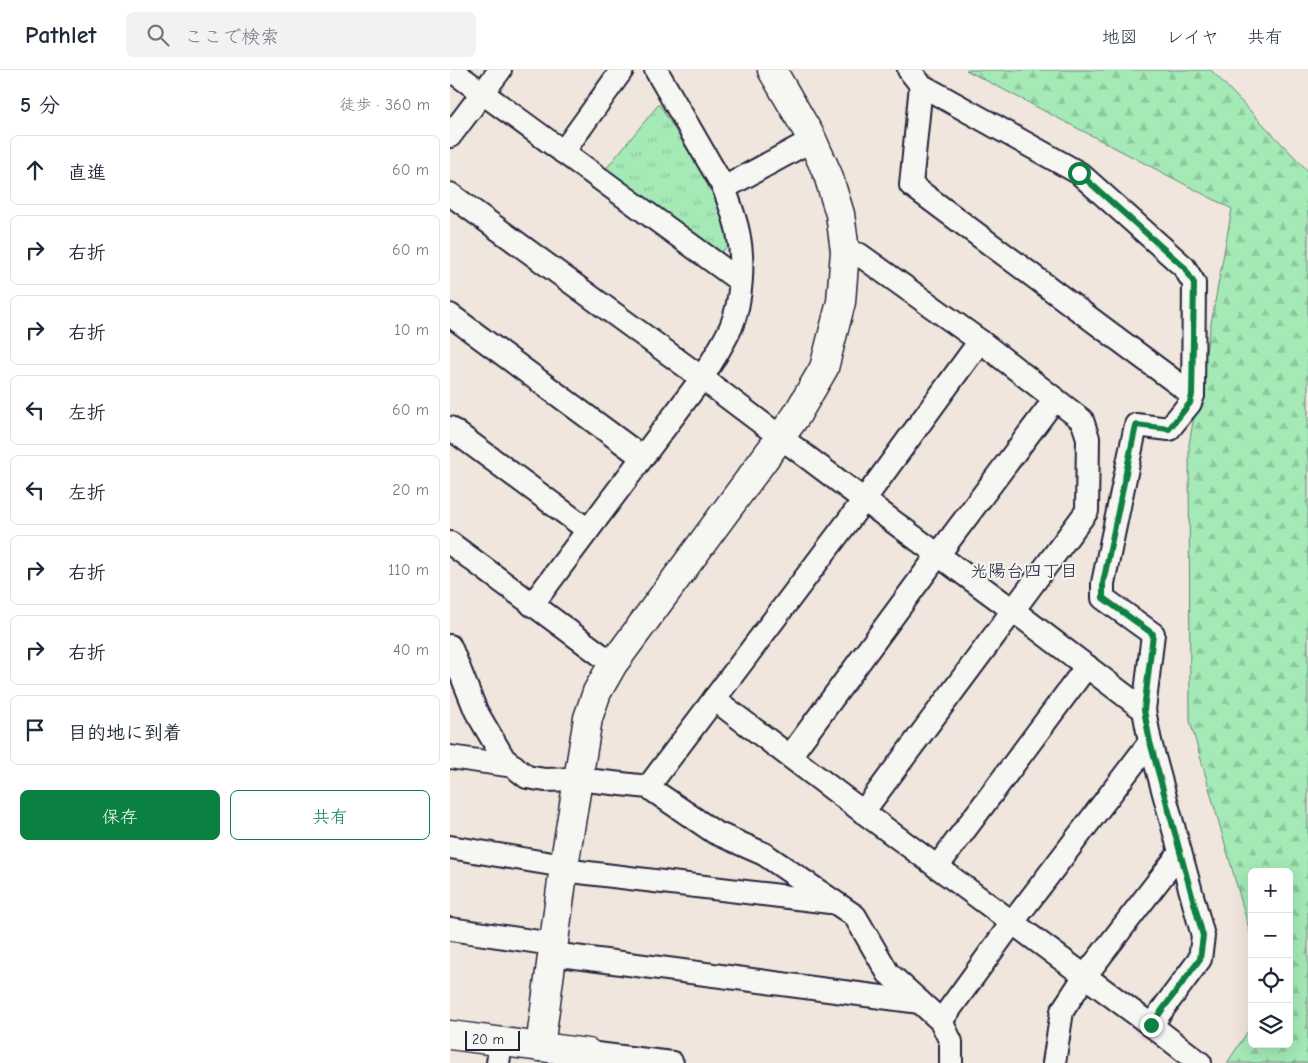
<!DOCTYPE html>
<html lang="ja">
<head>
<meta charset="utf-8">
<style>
  body { margin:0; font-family:"Comic Neue","Klee One",sans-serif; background:#f2f2f3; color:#1f2937 }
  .controls { position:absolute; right:15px; bottom:15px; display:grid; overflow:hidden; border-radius:8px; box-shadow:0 5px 20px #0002 }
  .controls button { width:45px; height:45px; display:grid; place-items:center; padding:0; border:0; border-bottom:1px solid #e0e1e3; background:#fff; color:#1f2937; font:25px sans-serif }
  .scale { position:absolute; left:15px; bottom:12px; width:55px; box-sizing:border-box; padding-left:5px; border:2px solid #22223b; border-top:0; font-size:14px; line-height:18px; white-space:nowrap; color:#22223b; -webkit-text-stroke:4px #f6f6f2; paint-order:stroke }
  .stop { position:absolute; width:15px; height:15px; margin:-11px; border:4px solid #0b8043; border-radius:50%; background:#fff }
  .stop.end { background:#0b8043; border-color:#fff; box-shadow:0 1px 5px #0008 }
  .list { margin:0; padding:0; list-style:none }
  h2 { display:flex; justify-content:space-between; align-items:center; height:65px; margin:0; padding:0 20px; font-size:21px }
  h2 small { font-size:16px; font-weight:400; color:#747a83 }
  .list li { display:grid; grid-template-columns:32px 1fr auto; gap:15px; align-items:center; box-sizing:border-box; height:70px; margin:0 10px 10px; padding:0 10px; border:1px solid #e0e1e3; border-radius:8px }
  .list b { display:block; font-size:19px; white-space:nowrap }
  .list em { font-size:16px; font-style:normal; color:#747a83 }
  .actions { display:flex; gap:10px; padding:15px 20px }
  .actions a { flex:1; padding:11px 0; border:1px solid #0b8043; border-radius:8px; text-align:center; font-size:18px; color:#0b8043 }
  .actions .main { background:#0b8043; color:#fff }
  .icon { flex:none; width:28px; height:28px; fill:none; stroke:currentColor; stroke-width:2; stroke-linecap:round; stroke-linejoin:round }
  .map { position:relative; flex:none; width:858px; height:993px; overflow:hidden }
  header { display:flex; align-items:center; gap:30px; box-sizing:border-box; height:70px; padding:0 25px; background:#fff; border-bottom:1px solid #e0e1e3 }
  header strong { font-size:24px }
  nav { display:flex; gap:28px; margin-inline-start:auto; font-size:18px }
  .search { width:350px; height:45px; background:#f2f2f3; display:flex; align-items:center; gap:12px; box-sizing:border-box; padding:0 18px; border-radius:8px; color:#747a83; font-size:19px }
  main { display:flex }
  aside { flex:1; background:#fff }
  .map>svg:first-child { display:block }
  .grass { fill:url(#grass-tufts); stroke:#638678 }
  .forest { fill:url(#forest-firs); stroke:#638678 }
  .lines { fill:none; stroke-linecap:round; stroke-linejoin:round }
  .street-casing { stroke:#22223b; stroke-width:26 }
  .secondary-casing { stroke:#22223b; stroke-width:31 }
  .street { stroke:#f6f6f2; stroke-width:22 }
  .secondary { stroke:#f6f6f2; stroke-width:28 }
  .route { stroke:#0b8043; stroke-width:6 }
  .labels { text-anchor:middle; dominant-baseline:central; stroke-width:4; stroke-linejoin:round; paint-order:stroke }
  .neighbourhood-label { font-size:18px; fill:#22223b; stroke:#f6f6f2 }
</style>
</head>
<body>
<header>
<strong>Pathlet</strong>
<div class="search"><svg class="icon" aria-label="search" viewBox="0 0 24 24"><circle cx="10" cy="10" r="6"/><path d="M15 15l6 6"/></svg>ここで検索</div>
<nav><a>地図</a><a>レイヤ</a><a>共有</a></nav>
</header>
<main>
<aside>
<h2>5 分<small>徒歩 · 360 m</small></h2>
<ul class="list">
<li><svg class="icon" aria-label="ahead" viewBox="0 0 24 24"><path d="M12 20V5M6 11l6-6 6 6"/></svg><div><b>直進</b></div><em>60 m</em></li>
<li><svg class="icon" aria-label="right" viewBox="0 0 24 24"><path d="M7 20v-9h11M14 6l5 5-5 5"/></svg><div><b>右折</b></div><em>60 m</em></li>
<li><svg class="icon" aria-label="right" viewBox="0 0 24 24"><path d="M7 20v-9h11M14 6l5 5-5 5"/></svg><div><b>右折</b></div><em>10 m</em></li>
<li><svg class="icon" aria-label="left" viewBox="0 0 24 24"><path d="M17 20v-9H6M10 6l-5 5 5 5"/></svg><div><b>左折</b></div><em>60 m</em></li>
<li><svg class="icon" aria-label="left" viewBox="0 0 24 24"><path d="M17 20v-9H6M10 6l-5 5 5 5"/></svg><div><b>左折</b></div><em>20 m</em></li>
<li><svg class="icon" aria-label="right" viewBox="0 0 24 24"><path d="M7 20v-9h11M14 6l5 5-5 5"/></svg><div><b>右折</b></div><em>110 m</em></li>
<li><svg class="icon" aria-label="right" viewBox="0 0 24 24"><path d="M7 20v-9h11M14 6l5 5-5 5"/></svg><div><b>右折</b></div><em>40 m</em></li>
<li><svg class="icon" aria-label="arrive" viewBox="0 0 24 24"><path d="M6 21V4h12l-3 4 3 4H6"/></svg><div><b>目的地に到着</b></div></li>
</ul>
<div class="actions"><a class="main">保存</a><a>共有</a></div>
</aside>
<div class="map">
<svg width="858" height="993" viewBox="0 0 858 993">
  <defs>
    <pattern id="grass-tufts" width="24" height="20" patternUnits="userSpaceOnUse" patternTransform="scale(1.25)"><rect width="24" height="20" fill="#a4e9b6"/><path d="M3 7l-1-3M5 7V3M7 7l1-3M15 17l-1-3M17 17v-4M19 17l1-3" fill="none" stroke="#8dc89d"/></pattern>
    <pattern id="forest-firs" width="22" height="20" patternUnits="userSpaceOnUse" patternTransform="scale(1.25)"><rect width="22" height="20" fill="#a4e9b6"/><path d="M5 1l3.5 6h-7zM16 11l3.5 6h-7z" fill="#8dc89d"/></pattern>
  </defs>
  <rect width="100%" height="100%" fill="#f0e6dd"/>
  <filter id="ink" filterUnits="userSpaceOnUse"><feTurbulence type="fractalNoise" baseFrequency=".02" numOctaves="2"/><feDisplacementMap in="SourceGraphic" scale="10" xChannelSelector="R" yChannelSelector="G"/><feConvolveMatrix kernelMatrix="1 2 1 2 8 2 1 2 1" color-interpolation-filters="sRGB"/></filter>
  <g filter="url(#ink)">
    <polygon class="grass" points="209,34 264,123 273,143 282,173 269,184 155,100"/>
    <polygon class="forest" points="516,0 761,0 858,101 858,993 777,993 802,955 802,974 839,974 839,802 802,802 802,869 740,651 739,374 782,139"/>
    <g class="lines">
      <g class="street-casing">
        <g id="street">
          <polyline points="1,0 290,211"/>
          <polyline points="206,0 274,118 362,70"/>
          <polyline points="459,0 471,15 629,103 734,197 744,213 743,325 740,333 719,359 686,355 653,513 653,528 703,564 694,640 700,672 753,866 750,889 701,955"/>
          <polyline points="471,15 461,115 743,325"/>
          <polyline points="0,66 50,0"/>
          <polyline points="113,82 172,0"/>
          <polyline points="0,124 252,308 414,430 564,541 694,640"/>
          <polyline points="395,181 410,185 530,271 632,350 638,368 637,441 413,742"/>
          <polyline points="0,245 192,387"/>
          <polyline points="0,358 138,460"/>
          <polyline points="0,473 163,594"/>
          <path d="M82 535 252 308C262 291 273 275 281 257 292 231 294 190 288 162 285 147 279 132 274 118"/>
          <polyline points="0,576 26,641 54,689 77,707 95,710 127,709 198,717 264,762 314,784 405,846 438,903 491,951 501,972 501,993"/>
          <polyline points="264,629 413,742 701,955 750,993"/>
          <polyline points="340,686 488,485 605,329"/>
          <polyline points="0,687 64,696"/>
          <polyline points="198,717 414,430 530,271"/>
          <polyline points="0,777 114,796"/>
          <polyline points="487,797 637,596"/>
          <polyline points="113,800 380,832"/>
          <polyline points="0,859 103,874"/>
          <polyline points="102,884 470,932"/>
          <polyline points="491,951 562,853 700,672"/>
          <polyline points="48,993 51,973"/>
          <polyline points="137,993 138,983 222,993"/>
          <polyline points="604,993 612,941 635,906 730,783"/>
        </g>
      </g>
      <g class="secondary-casing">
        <g id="secondary">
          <polyline points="0,965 138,983"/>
          <polyline points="90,977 114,796 138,648 147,622 163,594 346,346 374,298 391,232 395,181 390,144 378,105 361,67 322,0"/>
        </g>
      </g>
      <use href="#street" class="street"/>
      <use href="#secondary" class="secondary"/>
    </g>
  </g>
  <g class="lines" filter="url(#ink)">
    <polyline class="route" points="629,103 734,197 744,213 742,325 740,333 719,359 686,355 653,513 653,528 703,564 694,640 700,672 753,866 750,889 701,955"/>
  </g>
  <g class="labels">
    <g class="neighbourhood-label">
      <text x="574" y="501">光陽台四丁目</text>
    </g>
  </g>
</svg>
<div class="controls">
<button>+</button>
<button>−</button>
<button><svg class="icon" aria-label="locate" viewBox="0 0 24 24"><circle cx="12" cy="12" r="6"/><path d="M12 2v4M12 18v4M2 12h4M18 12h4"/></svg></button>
<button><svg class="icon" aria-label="layers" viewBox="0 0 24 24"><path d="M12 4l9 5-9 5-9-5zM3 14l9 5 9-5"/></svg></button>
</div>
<div class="scale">20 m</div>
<div class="stop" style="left:629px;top:103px"></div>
<div class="stop end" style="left:701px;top:955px"></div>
</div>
</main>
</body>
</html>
